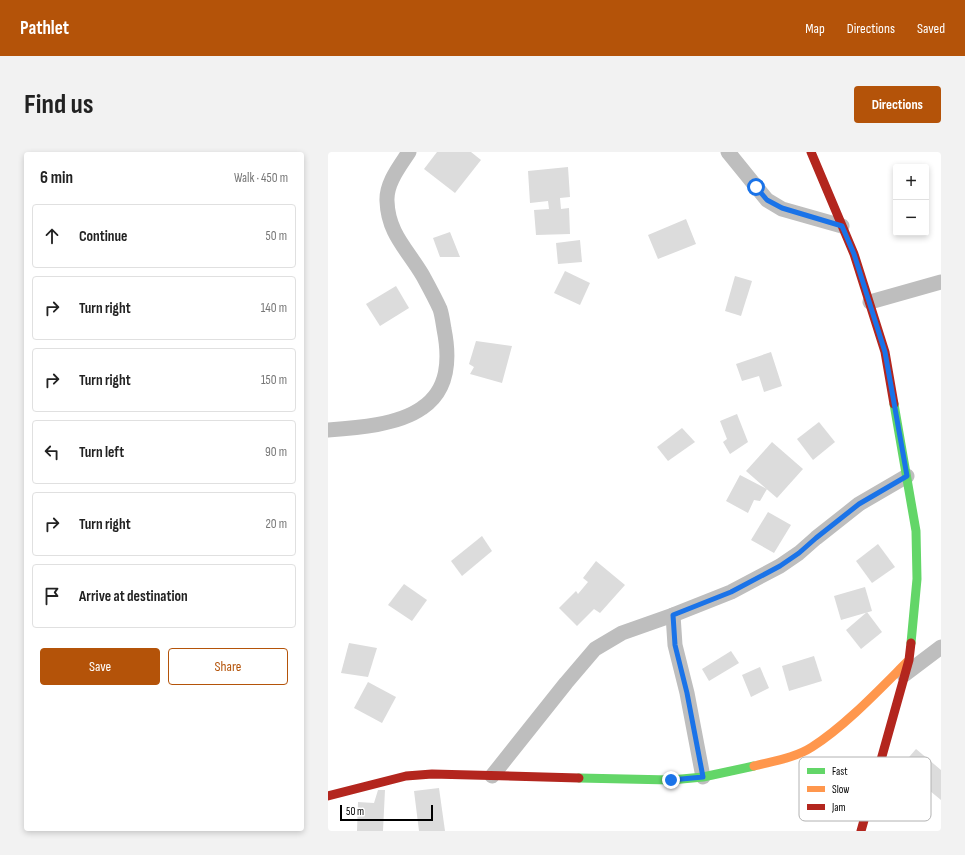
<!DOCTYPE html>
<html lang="en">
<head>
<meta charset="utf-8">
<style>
  body { margin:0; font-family:"Sofia Sans Condensed",sans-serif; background:#f2f2f2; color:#222 }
  .controls { position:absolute; right:12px; top:12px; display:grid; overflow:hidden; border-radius:4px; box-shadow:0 2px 6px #0003 }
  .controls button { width:36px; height:36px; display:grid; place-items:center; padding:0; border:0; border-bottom:1px solid #e0e0e0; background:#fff; color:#222; font:20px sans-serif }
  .scale { position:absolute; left:12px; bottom:10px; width:93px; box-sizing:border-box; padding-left:4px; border:2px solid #000; border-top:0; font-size:11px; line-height:14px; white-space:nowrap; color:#000; -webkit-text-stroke:3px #fff; paint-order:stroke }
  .stop { position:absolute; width:12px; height:12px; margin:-9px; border:3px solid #1a73e8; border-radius:50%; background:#fff }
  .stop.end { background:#1a73e8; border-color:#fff; box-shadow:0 1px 4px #0008 }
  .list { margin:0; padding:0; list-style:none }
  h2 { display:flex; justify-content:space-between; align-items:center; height:52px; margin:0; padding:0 16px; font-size:17px }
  h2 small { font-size:13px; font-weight:400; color:#767676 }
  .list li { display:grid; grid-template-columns:26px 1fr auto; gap:12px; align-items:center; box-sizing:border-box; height:64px; margin:0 8px 8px; padding:0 8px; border:1px solid #e0e0e0; border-radius:4px }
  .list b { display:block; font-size:15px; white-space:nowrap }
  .list em { font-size:13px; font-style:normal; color:#767676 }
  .actions { display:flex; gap:8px; padding:12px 16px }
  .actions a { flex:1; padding:9px 0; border:1px solid #b45309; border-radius:4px; text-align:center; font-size:14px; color:#b45309 }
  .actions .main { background:#b45309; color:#fff }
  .icon { flex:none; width:22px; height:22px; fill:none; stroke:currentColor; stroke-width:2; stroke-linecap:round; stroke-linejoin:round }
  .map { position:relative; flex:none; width:613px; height:679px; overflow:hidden; border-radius:4px }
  header { display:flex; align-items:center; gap:24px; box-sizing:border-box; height:56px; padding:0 20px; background:#b45309; color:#fff }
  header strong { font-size:19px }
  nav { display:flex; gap:22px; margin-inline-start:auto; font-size:14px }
  .intro { display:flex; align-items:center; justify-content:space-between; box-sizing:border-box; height:96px; padding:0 24px }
  h1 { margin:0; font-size:28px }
  .button { padding:10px 18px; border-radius:4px; background:#b45309; color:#fff; font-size:14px; font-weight:700 }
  main { display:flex; gap:24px; padding:0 24px }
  aside { flex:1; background:#fff; border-radius:4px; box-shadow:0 2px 6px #0003 }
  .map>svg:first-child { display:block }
  .building { fill:#dcdcdc }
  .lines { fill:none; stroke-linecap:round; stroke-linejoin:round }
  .street { stroke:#bebebe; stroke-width:15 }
  .fast { stroke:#63d668; stroke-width:9 }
  .slow { stroke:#ff974d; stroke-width:9 }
  .jam { stroke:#b3261e; stroke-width:9 }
  .route { stroke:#1a73e8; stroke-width:5 }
  .key { fill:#fff; stroke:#b2b2b2; stroke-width:1 }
  .key-label { font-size:11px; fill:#000 }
</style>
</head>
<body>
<header>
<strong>Pathlet</strong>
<nav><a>Map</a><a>Directions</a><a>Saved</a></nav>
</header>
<div class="intro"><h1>Find us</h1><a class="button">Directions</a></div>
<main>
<aside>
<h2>6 min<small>Walk · 450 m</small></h2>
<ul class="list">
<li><svg class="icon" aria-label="ahead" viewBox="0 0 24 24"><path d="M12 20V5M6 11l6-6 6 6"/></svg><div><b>Continue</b></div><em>50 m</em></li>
<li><svg class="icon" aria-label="right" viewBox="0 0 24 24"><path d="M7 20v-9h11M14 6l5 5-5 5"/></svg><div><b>Turn right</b></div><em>140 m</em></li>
<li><svg class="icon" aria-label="right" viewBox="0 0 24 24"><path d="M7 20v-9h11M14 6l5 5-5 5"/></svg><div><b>Turn right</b></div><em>150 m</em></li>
<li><svg class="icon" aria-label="left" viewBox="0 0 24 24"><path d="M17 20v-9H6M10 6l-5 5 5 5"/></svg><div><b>Turn left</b></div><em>90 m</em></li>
<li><svg class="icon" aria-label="right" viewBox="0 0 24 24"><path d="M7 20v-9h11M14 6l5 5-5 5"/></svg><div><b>Turn right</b></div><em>20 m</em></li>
<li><svg class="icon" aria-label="arrive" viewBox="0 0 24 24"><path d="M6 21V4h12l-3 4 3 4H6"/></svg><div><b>Arrive at destination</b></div></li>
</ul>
<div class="actions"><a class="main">Save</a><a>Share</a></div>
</aside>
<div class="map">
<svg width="613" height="679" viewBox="0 0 613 679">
  <rect width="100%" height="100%" fill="#fff"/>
  <g class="building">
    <polygon points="109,0 143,0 153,8 127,41 96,17"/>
    <polygon points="240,15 242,45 232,46 233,57 241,56 242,82 208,83 206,58 221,57 220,49 202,51 200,19"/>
    <polygon points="358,67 368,92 330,107 320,83"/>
    <polygon points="122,80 132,105 112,105 105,86"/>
    <polygon points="252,88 254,110 230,112 228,91"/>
    <polygon points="237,119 262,131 252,153 226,141"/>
    <polygon points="407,124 424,129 413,164 397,159"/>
    <polygon points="68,134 81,156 52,174 38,152"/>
    <polygon points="148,189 184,194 174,231 142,222 146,215 141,212"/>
    <polygon points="443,200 454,234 436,240 431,224 414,229 408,212"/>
    <polygon points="409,262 420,290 402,302 395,290 399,287 392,269"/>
    <polygon points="491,270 507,290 485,308 469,287"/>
    <polygon points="354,276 367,290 340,309 329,295"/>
    <polygon points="444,290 475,317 449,346 418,319"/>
    <polygon points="412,323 439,337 432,349 426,348 420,361 398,349"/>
    <polygon points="440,360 463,373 446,401 423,388"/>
    <polygon points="154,384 164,399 134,424 123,409"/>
    <polygon points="550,392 567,415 544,431 528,409"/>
    <polygon points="268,409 297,433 272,461 266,457 249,474 231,456 248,439 250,442 260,430 255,426"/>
    <polygon points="76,432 99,448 84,469 60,453"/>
    <polygon points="537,435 544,459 513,468 506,444"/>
    <polygon points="539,460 554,480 533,497 518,478"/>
    <polygon points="21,491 49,496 40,525 13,521"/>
    <polygon points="403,499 411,511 381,529 374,517"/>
    <polygon points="486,504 494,529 461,539 454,514"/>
    <polygon points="432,515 441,536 423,545 414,523"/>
    <polygon points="40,530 68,545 54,571 26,556"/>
    <polygon points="588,597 613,618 613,648 596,634 592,638 569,619"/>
    <polygon points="111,636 117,679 91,679 86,639"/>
    <polygon points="50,638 57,638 55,679 29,679 30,650 46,651"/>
  </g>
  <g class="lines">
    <g class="street">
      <polyline points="400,0 439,48 454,57 514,74"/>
      <polyline points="542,150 613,130"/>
      <path d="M0 278C29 276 70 273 94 256 121 238 122 207 116 177 115 171 114 163 112 157 107 146 101 135 95 124 80 98 60 82 59 49 58 31 72 14 81 0"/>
      <polyline points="345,463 347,493 359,541 375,625"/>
      <polyline points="576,523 613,495"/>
      <polyline points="164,624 238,531 267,497 294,481 345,463 403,440 452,414 471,401 488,386 531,352 579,324"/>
    </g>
    <g class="fast">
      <polyline points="566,252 588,379 589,427 583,491"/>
      <polyline points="251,626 343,628 375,625 426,614"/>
    </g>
    <path class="slow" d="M426 614C445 609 467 606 484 595 517 574 551 538 579 510"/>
    <g class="jam">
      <polyline points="483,0 526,102 557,200 566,252"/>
      <polyline points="0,644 78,624 104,622 251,626"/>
      <polyline points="533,679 581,508 583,491"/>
    </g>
  </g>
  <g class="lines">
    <polyline class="route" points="343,628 375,625 359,541 347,493 345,463 403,440 452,414 471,401 488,386 531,352 579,324 557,200 526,102 514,74 454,56 439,48 428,35"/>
  </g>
  <rect x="471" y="605" width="132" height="64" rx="6" class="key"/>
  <rect x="479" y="616" width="18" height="6" fill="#63d668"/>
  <rect x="479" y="634" width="18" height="6" fill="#ff974d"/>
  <rect x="479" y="652" width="18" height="6" fill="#b3261e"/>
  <g class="key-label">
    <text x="504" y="623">Fast</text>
    <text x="504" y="641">Slow</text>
    <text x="504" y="659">Jam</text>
  </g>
</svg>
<div class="controls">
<button>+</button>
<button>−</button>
</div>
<div class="scale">50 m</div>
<div class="stop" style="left:428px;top:35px"></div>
<div class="stop end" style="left:343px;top:628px"></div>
</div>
</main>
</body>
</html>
